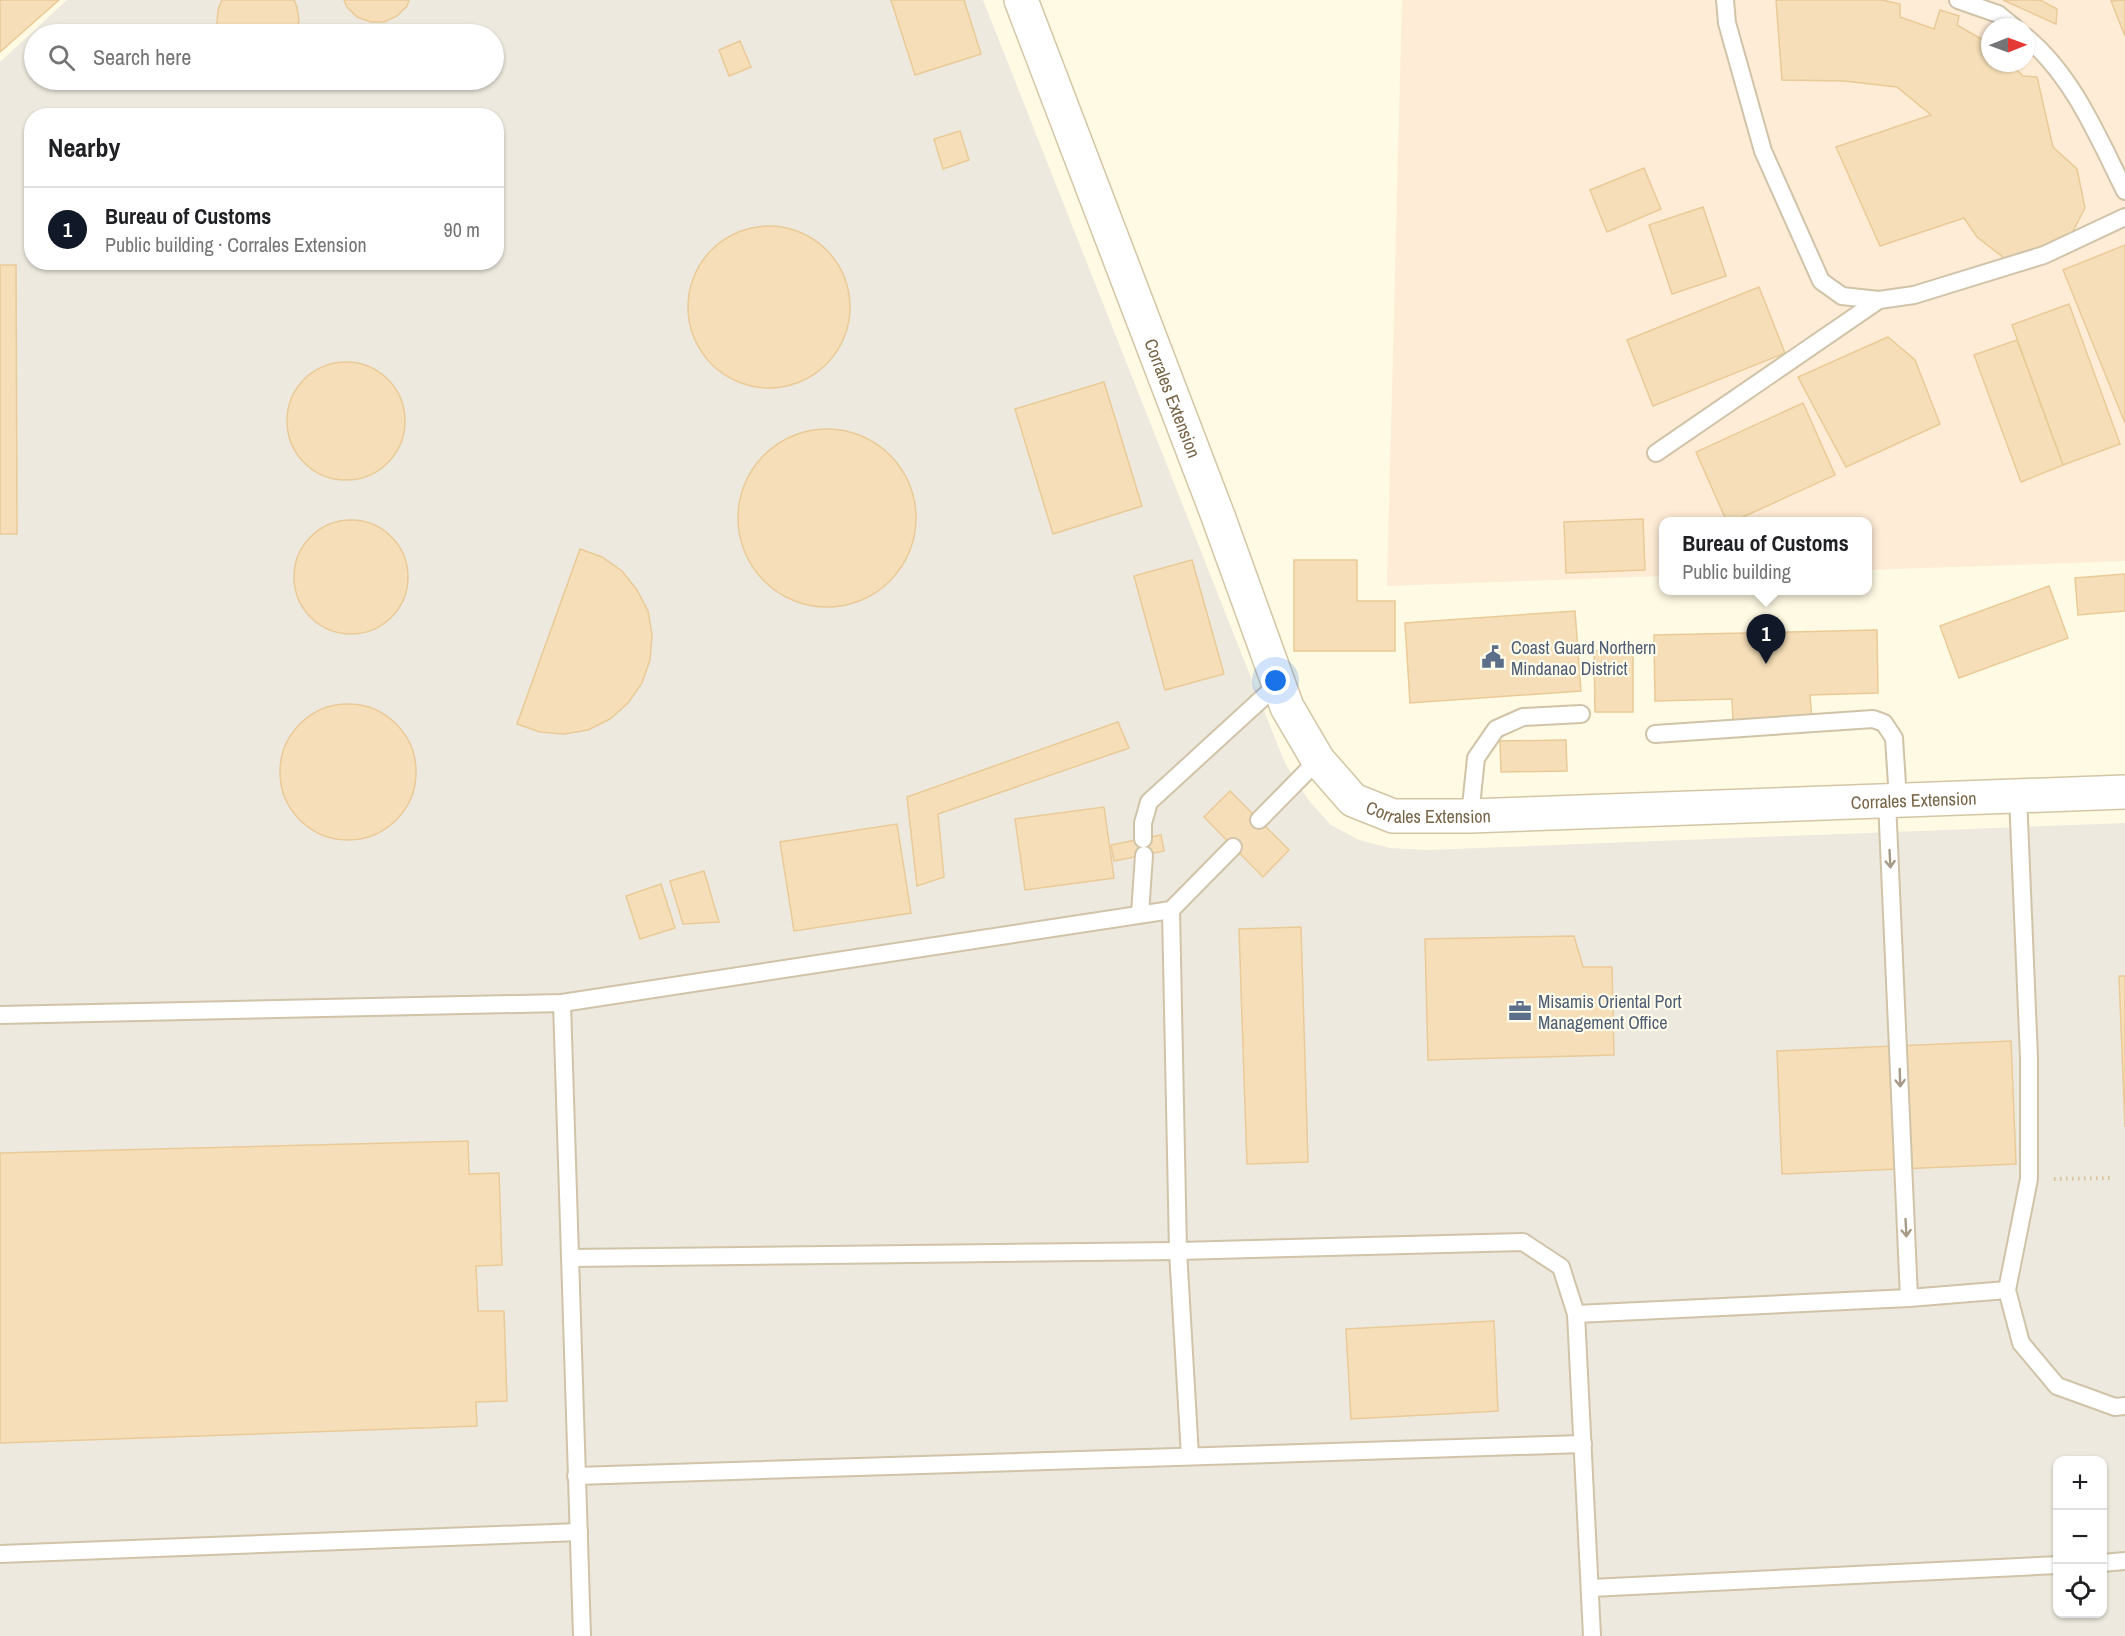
<!DOCTYPE html>
<html lang="en">
<head>
<meta charset="utf-8">
<style>
  body { margin:0; font-family:"Archivo Narrow",sans-serif; background:#f2f2f2; color:#202124 }
  .controls { position:absolute; right:18px; bottom:18px; display:grid; overflow:hidden; border-radius:12px; box-shadow:0 2px 4px #0004 }
  .controls button { width:54px; height:54px; display:grid; place-items:center; padding:0; border:0; border-bottom:2px solid #e0e0e0; background:#fff; color:#202124; font:30px sans-serif }
  .compass { position:absolute; left:1981px; top:18px; width:54px; height:54px; border-radius:50%; background:#fff; box-shadow:0 2px 4px #0004; rotate:89deg }
  .you { position:absolute; left:1276px; top:681px; width:21px; height:21px; margin:-15px; border:4px solid #fff; border-radius:50%; background:#1a73e8; box-shadow:0 0 0 9px #1a73e833 }
  .badge { display:grid; place-items:center; width:39px; height:39px; border-radius:50%; background:#111827; color:#fff; font-size:20px; font-weight:700 }
  .pin { position:absolute; translate:-50% -50px; filter:drop-shadow(0 2px 3px #0008) }
  .pin::after { content:''; position:absolute; top:32px; width:21px; height:18px; background:inherit; clip-path:polygon(0 0,100% 0,50% 100%) }
  .popup { position:absolute; left:1659px; top:517px; width:213px; height:78px; box-sizing:border-box; display:grid; place-content:center; border-radius:12px; background:#fff; filter:drop-shadow(0 2px 4px #0005); font-size:20px; white-space:nowrap; color:#757577 }
  .popup b { font-size:22px; color:#202124 }
  .popup::after { content:''; position:absolute; left:50%; top:100%; margin-left:-12px; border:12px solid transparent; border-top-color:#fff }
  .list { margin:0; padding:0; list-style:none }
  h2 { display:flex; justify-content:space-between; align-items:center; height:78px; margin:0; padding:0 24px; font-size:26px }
  h2 small { font-size:20px; font-weight:400; color:#757577 }
  .list li { display:grid; grid-template-columns:39px 1fr auto; gap:18px; align-items:center; box-sizing:border-box; height:84px; padding:0 24px; border-top:2px solid #e0e0e0 }
  .list b { display:block; font-size:22px; white-space:nowrap }
  .list p { margin:0; font-size:20px; white-space:nowrap; color:#757577 }
  .list em { font-size:20px; font-style:normal; color:#757577 }
  .icon { flex:none; width:33px; height:33px; fill:none; stroke:currentColor; stroke-width:2; stroke-linecap:round; stroke-linejoin:round }
  .map { position:relative; flex:none; width:2125px; height:1636px; overflow:hidden }
  .search { position:absolute; background:#fff; box-shadow:0 2px 4px #0004; left:24px; top:24px; width:480px; height:66px; display:flex; align-items:center; gap:15px; box-sizing:border-box; padding:0 21px; border-radius:33px; color:#757577; font-size:22px }
  .panel { position:absolute; background:#fff; box-shadow:0 2px 4px #0004; left:24px; top:108px; width:480px; height:162px; border-radius:24px }
  .map>svg:first-child { display:block }
  .commercial { fill:#ffecd6; fill-rule:evenodd }
  .industrial { fill:#ede9de; fill-rule:evenodd }
  .building { fill:#f6dfb8; stroke:#eaca97; stroke-width:1.5 }
  .lines { fill:none; stroke-linecap:round; stroke-linejoin:round }
  .service-casing { stroke:#d0c3a8; stroke-width:20 }
  .secondary-casing { stroke:#d4c5a5; stroke-width:36 }
  .path { stroke:#dbc39b; stroke-width:4; stroke-dasharray:1.5 4.5; stroke-linecap:butt }
  .service { stroke:#fff; stroke-width:16 }
  .secondary { stroke:#fff; stroke-width:33 }
  .oneway { stroke:#a79a87 }
  .labels { text-anchor:middle; dominant-baseline:central; stroke-width:4.5; stroke-linejoin:round; paint-order:stroke }
  .street-label { font-size:18px; fill:#786446; stroke:#fffceb }
  .service-label { font-size:18px; fill:#4e5e75; stroke:#fffceb; text-anchor:start }
</style>
</head>
<body>
<div class="map">
<svg width="2125" height="1636" viewBox="0 0 2125 1636">
  <rect width="100%" height="100%" fill="#fefae3"/>
  <path class="commercial" d="M1402 0H2125V561L1868 570V522H1664V576L1387 586ZM1990 27H2026V63H1990Z"/>
  <path class="industrial" d="M67 0H983L1276 741 1286 765 1309 801 1331 825 1359 840 1390 848 1427 850 2125 823V1636H0V62ZM34 34H494V80H34ZM32 116H496V262H32ZM2058 1460H2102V1614H2058Z"/>
  <g class="building">
    <polygon points="0,0 59,0 0,52"/>
    <polygon points="222,0 294,0 297,7 299,21 295,34 220,34 217,23 218,10"/>
    <polygon points="344,0 409,0 407,6 397,16 384,22 371,22 357,17 347,7"/>
    <polygon points="891,0 964,0 981,54 915,75"/>
    <polygon points="1776,0 1882,0 1900,4 1900,17 1934,29 1940,10 1959,16 1957,25 1990,44 1990,63 2010,63 2023,76 2037,77 2053,147 2077,169 2085,208 2072,233 2040,250 2008,261 1977,237 1964,218 1880,246 1836,147 1931,115 1897,87 1844,81 1782,80"/>
    <polygon points="2003,0 2040,0 2057,9 2056,24"/>
    <polygon points="2125,0 2125,36 2111,1"/>
    <polygon points="740,41 751,67 729,76 719,50"/>
    <polygon points="960,131 969,160 943,169 934,139"/>
    <polygon points="1644,168 1661,209 1607,232 1590,190"/>
    <polygon points="1703,207 1726,276 1672,294 1649,225"/>
    <circle cx="769" cy="307" r="81"/>
    <polygon points="2125,245 2125,423 2063,270"/>
    <polygon points="0,265 16,265 17,534 0,534"/>
    <polygon points="1759,287 1785,353 1653,406 1627,340"/>
    <polygon points="2069,304 2120,444 2063,465 2012,325"/>
    <polygon points="1888,337 1915,360 1940,424 1846,467 1798,377"/>
    <polygon points="2017,340 2063,465 2021,482 1974,355"/>
    <circle cx="346" cy="421" r="59"/>
    <polygon points="1104,382 1142,506 1053,534 1015,409"/>
    <polygon points="1803,403 1835,475 1732,522 1727,522 1696,452"/>
    <circle cx="827" cy="518" r="89"/>
    <polygon points="1643,519 1645,570 1566,573 1564,522"/>
    <circle cx="351" cy="577" r="57"/>
    <polygon points="580,549 602,557 622,571 637,590 648,611 652,635 650,660 642,683 628,703 610,719 588,730 564,734 540,732 517,724"/>
    <polygon points="1192,560 1224,674 1165,690 1134,576"/>
    <polygon points="1294,560 1357,560 1357,601 1395,601 1395,651 1294,651"/>
    <polygon points="2125,574 2125,611 2078,615 2075,578"/>
    <polygon points="2049,586 2068,638 1959,678 1940,626"/>
    <polygon points="1575,611 1581,691 1410,703 1405,623"/>
    <polygon points="1877,630 1878,693 1810,695 1812,720 1733,721 1732,699 1655,701 1654,635"/>
    <polygon points="1633,650 1633,712 1595,712 1594,651"/>
    <circle cx="348" cy="772" r="68"/>
    <polygon points="1118,722 1129,748 938,814 944,877 917,886 907,797"/>
    <polygon points="1566,740 1567,771 1501,772 1500,741"/>
    <polygon points="1230,791 1289,850 1263,877 1204,817"/>
    <polygon points="1104,807 1114,878 1025,890 1015,819"/>
    <polygon points="897,824 911,913 794,931 780,842"/>
    <polygon points="1161,835 1164,851 1114,861 1111,845"/>
    <polygon points="704,871 719,922 683,924 670,881"/>
    <polygon points="661,884 675,928 640,939 626,896"/>
    <polygon points="1301,927 1308,1162 1247,1164 1239,929"/>
    <polygon points="1574,936 1583,967 1612,967 1614,1055 1428,1060 1425,939"/>
    <polygon points="2119,976 2125,976 2125,1127"/>
    <polygon points="2011,1041 2016,1164 1782,1174 1777,1051"/>
    <polygon points="468,1141 469,1174 499,1173 502,1265 476,1266 478,1311 504,1311 507,1401 476,1402 477,1426 0,1443 0,1153"/>
    <polygon points="1494,1321 1498,1411 1351,1419 1346,1329"/>
  </g>
  <g class="lines">
    <g class="service-casing">
      <g id="service">
        <polyline points="1725,0 1727,23 1763,151 1821,281 1842,296 1879,300"/>
        <polyline points="1958,0 1998,14 2014,27"/>
        <path d="M2026 37C2073 76 2098 137 2125 191"/>
        <polyline points="1656,453 1879,300 1914,295 2044,255 2125,217"/>
        <polyline points="1655,734 1873,719 1884,723 1894,738 1898,800"/>
        <polyline points="2018,796 2029,1058 2029,1179 2007,1290 2021,1343 2057,1386 2115,1407 2125,1406"/>
        <polyline points="1887,801 1909,1298"/>
        <polyline points="1470,816 1476,758 1496,729 1523,717 1581,714"/>
        <polyline points="1259,820 1318,760"/>
        <polyline points="1143,839 1143,823 1149,802 1279,683"/>
        <polyline points="1171,910 1178,1251 1190,1456"/>
        <polyline points="1140,914 1144,855"/>
        <polyline points="562,1003 582,1636"/>
        <polyline points="0,1015 562,1003 1171,910 1233,847"/>
        <polyline points="570,1258 1178,1251 1523,1242 1561,1267 1576,1314 1592,1636"/>
        <polyline points="1576,1314 1909,1298 2007,1290"/>
        <polyline points="576,1476 1583,1444"/>
        <polyline points="0,1554 579,1532"/>
        <polyline points="2102,1563 2125,1561"/>
        <polyline points="1591,1588 2058,1565"/>
      </g>
    </g>
    <g class="secondary-casing">
      <g id="secondary">
        <path id="s1" d="M1021 0 1218 516 1287 707 1318 760 1353 800 1393 816H1470L2125 792"/>
      </g>
    </g>
    <polyline class="path" points="2054,1179 2113,1178"/>
    <use href="#service" class="service"/>
    <use href="#secondary" class="secondary"/>
  </g>
  <defs><path id="oneway-shaft" d="M-6 0H5M1.5-3L5.5 0L1.5 3" fill="none" stroke-width="1.6" stroke-linecap="round" stroke-linejoin="round" transform="scale(1.5)"/></defs>
  <g class="oneway">
    <use href="#oneway-shaft" transform="translate(1890 859) rotate(87)"/>
    <use href="#oneway-shaft" transform="translate(1900 1078) rotate(88)"/>
    <use href="#oneway-shaft" transform="translate(1906 1228) rotate(87)"/>
  </g>
  <defs>
    <g id="civic-bare" transform="scale(1.8)"><path d="M-.6-6.5H3V-4.5H.6V-3L4-1V1h2V6H-6V1h2V-1L-.6-3ZM-1.2 2.5V6h2.4V2.5Z" fill="#5c6f8a" stroke="#fffceb" stroke-width="2.5" paint-order="stroke"/></g>
    <g id="office-bare" transform="scale(1.8)"><path d="M-6-3h4V-5.5h4V-3h4V5H-6ZM-1-4.5V-3h2v-1.5ZM-6 0V1H6V0Z" fill="#5c6f8a" stroke="#fffceb" stroke-width="2.5" paint-order="stroke"/></g>
  </defs>
  <g fill-rule="evenodd">
    <use href="#civic-bare" x="1493" y="657"/>
    <use href="#office-bare" x="1520" y="1011"/>
  </g>
  <g class="labels">
    <g class="street-label">
      <text stroke="none"><textPath href="#s1" startOffset="426">Corrales Extension</textPath></text>
      <text stroke="none"><textPath href="#s1" startOffset="1434">Corrales Extension</textPath></text>
      <text stroke="none"><textPath href="#s1" startOffset="948">Corrales Extension</textPath></text>
    </g>
    <g class="service-label">
      <text x="1511" y="647">Coast Guard Northern<tspan x="1511" dy="21">Mindanao District</tspan></text>
      <text x="1538" y="1001">Misamis Oriental Port<tspan x="1538" dy="21">Management Office</tspan></text>
    </g>
  </g>
</svg>
<div class="controls">
<button>+</button>
<button>−</button>
<button><svg class="icon" aria-label="locate" viewBox="0 0 24 24"><circle cx="12" cy="12" r="6"/><path d="M12 2v4M12 18v4M2 12h4M18 12h4"/></svg></button>
</div>
<svg class="compass" viewBox="-18 -18 36 36"><path d="M0-13l5 13h-10z" fill="#e53935"/><path d="M0 13l5-13h-10z" fill="#757577"/></svg>
<div class="you"></div>
<div class="pin badge" style="left:1766px;top:664px">1</div>
<div class="popup"><b>Bureau of Customs</b>Public building</div>
<div class="search"><svg class="icon" aria-label="search" viewBox="0 0 24 24"><circle cx="10" cy="10" r="6"/><path d="M15 15l6 6"/></svg>Search here</div>
<section class="panel">
<h2>Nearby<small></small></h2>
<ul class="list">
<li><span class="badge">1</span><div><b>Bureau of Customs</b><p>Public building · Corrales Extension</p></div><em>90 m</em></li>
</ul>
</section>
</div>
</body>
</html>
